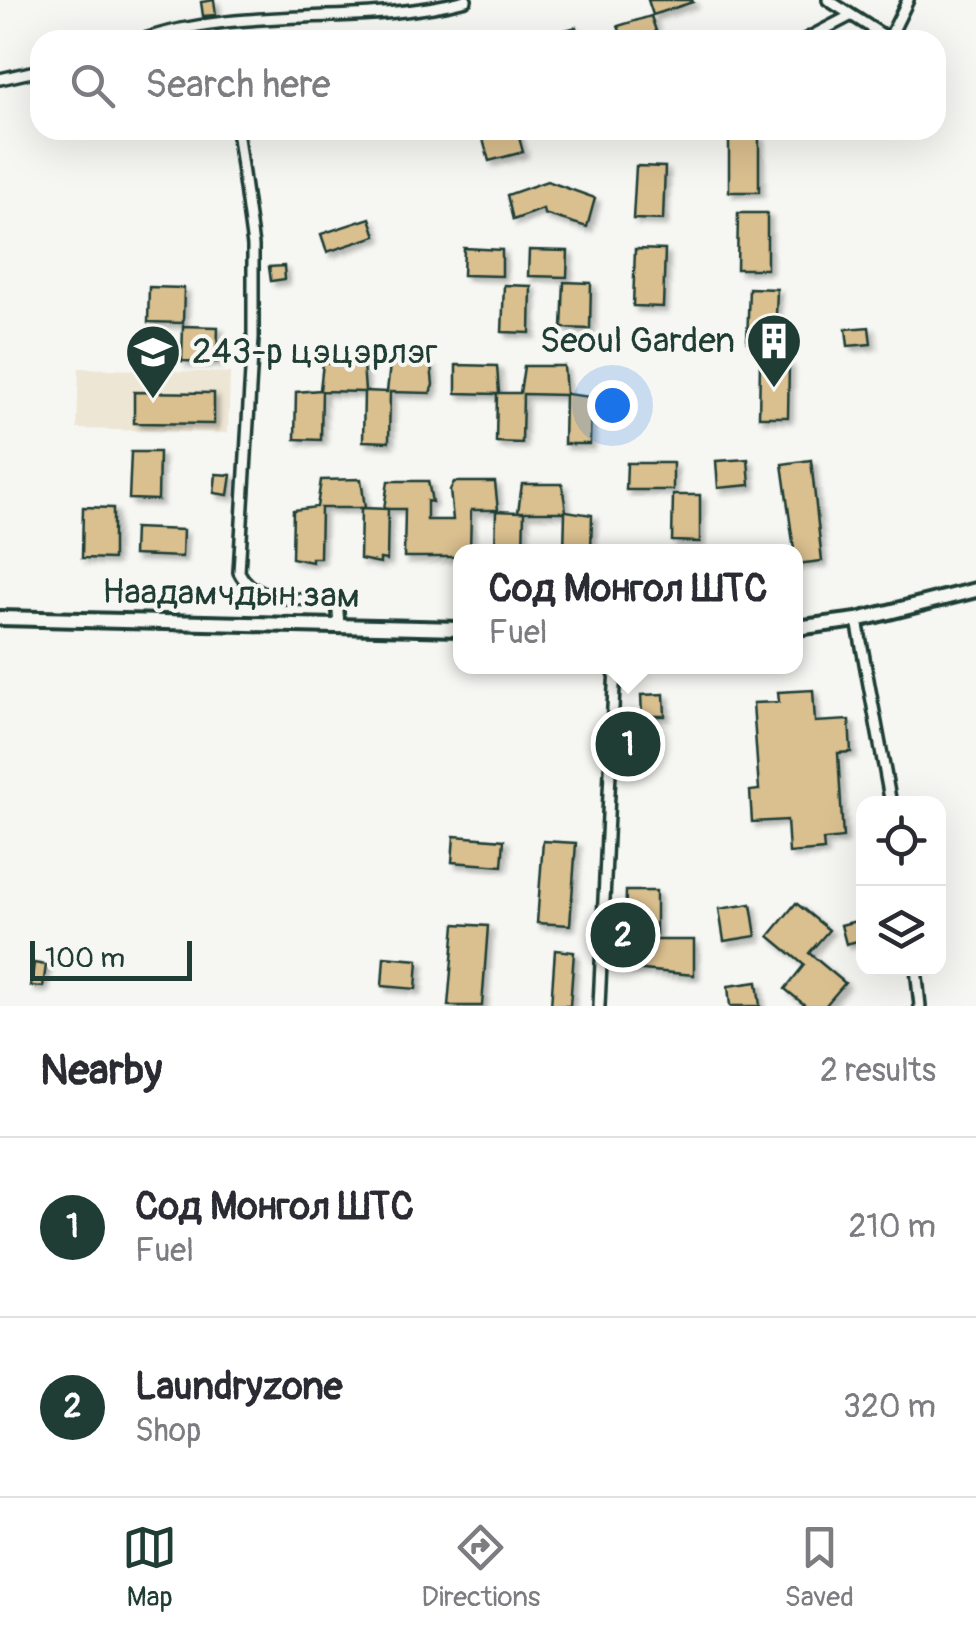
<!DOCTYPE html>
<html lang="en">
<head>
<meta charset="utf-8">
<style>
  body { margin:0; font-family:Pangolin,sans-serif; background:#f2f2f3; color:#2b2b33 }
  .controls { position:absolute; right:30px; bottom:30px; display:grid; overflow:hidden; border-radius:20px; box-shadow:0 10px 40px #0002 }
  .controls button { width:90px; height:90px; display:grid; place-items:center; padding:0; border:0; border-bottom:2px solid #e1e1e2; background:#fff; color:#2b2b33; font:50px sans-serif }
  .scale { position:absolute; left:30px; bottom:25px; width:162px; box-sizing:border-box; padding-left:10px; border:5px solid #1f3d34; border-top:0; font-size:28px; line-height:35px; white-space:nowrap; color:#1f3d34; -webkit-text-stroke:8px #f6f6f2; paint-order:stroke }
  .you { position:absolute; left:612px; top:405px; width:35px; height:35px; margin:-25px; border:8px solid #fff; border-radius:50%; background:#1a73e8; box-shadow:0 0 0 15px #1a73e833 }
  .badge { display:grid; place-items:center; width:65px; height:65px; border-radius:50%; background:#1f3d34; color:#fff; font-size:32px; font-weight:700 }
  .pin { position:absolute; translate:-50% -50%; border:5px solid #fff; box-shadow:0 2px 10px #0006 }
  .popup { position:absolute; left:453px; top:544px; width:350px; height:130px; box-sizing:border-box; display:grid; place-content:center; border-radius:20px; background:#fff; filter:drop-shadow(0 2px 8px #0005); font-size:32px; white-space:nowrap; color:#7c7c81 }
  .popup b { font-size:38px; color:#2b2b33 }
  .popup::after { content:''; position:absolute; left:50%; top:100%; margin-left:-20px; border:20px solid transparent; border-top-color:#fff }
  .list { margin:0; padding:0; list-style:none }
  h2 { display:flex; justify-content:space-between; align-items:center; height:130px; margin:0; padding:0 40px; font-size:42px }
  h2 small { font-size:32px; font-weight:400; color:#7c7c81 }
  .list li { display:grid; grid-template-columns:65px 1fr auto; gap:30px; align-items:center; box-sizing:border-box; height:180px; padding:0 40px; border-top:2px solid #e1e1e2 }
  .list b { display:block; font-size:38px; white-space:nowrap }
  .list p { margin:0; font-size:32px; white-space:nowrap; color:#7c7c81 }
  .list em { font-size:32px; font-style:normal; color:#7c7c81 }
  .icon { flex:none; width:55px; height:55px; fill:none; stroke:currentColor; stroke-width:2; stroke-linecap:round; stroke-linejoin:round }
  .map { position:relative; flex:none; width:976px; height:1006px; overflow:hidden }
  .search { position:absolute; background:#fff; box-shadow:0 10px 40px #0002; left:30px; right:30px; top:30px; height:110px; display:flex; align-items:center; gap:25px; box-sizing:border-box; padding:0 35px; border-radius:30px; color:#7c7c81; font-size:38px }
  .sheet { height:490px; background:#fff }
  nav { display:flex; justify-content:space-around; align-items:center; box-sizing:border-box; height:140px; border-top:2px solid #e1e1e2; background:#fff; font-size:28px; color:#7c7c81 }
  nav a { display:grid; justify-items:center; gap:5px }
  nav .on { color:#1f3d34 }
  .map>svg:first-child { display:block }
  .built { fill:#eee6d4 }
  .building { fill:#dabf8f; stroke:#1f3d34; stroke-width:2.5; filter:url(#shadow) }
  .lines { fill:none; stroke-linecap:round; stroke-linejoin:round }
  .street-casing { stroke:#1f3d34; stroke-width:16 }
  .secondary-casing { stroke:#1f3d34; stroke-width:20 }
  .street { stroke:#f6f6f2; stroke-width:9 }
  .secondary { stroke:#f6f6f2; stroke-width:12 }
  .labels { text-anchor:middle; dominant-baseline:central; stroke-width:8; stroke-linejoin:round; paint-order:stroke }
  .poi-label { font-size:35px; fill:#1f3d34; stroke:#f6f6f2; text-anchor:end }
  .street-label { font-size:35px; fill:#1f3d34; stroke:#f6f6f2 }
</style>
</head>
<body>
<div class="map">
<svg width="976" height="1006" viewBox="0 0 976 1006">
  <defs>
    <filter id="shadow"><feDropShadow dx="4.5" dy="4.5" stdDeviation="2.5" flood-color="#0004"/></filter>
  </defs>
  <rect width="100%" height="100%" fill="#f6f6f2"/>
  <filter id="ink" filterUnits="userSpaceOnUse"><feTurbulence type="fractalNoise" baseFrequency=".01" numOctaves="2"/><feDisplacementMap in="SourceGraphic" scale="20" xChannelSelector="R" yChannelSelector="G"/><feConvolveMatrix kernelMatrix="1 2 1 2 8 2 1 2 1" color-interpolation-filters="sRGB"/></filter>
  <g filter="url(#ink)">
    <polygon class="built" points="79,368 230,373 228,433 77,429"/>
    <g class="building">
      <polygon points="214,0 216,15 203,16 201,2"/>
      <polygon points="648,0 692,0 693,2 653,15"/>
      <polygon points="651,16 659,40 623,40 618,26"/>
      <polygon points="576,27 579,40 539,40 539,37"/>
      <polygon points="487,130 517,130 523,152 489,161 481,132"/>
      <rect x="729" y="136" width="30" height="56"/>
      <polygon points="636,166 665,167 663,220 633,219"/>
      <polygon points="547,181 595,198 587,227 544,214 543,209 513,220 507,195"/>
      <polygon points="738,213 767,213 767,269 737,269"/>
      <polygon points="370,218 376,236 327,252 321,234"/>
      <polygon points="464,248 502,250 502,276 463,275"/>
      <polygon points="635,249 665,250 663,307 633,306"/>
      <polygon points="529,250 568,251 567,277 528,276"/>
      <polygon points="284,266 285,279 271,281 269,267"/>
      <polygon points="564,282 591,283 590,329 562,328"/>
      <polygon points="504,285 531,286 530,333 502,332"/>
      <polygon points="149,287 184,288 183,323 148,322"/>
      <polygon points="749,288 777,289 775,342 747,342"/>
      <polygon points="183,326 218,327 217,362 182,361"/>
      <polygon points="869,327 871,344 848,346 846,329"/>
      <polygon points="760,362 789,363 788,417 759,417"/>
      <polygon points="323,363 363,364 365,391 387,392 390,364 431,365 433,385 430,393 390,392 389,442 363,441 364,392 322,391 321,440 295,439 296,392 320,390"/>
      <polygon points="456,365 497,366 499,393 520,393 524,366 564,366 566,394 591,397 590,444 564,444 565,395 523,394 522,443 496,442 497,394 456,393"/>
      <polygon points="134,392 214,393 214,424 134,423"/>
      <polygon points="131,452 159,452 158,500 129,499"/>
      <polygon points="748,459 750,485 718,488 716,461"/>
      <polygon points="811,460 822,561 796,564 782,464"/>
      <polygon points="627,463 673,463 673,490 626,490"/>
      <polygon points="216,474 231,475 228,495 214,493"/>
      <polygon points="361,479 365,508 321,508 320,558 312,558 312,562 292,558 293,510 317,507 321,480"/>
      <polygon points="388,481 428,481 432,502 427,501 427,520 453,520 450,490 454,482 495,482 498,510 471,510 470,552 460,552 460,557 404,557 405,509 384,509"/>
      <polygon points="522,484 562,484 566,511 592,515 591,552 564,552 565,512 519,512 524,512 523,552 495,552 496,511 518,512"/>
      <polygon points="673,495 700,495 700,542 672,541"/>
      <polygon points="83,507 113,508 113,559 82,558"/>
      <polygon points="361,508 388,509 387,560 380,559 380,563 360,559"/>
      <polygon points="134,528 183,530 182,557 133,555"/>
      <polygon points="813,690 815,722 849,720 851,752 838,753 843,838 823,840 824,850 789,853 787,820 752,822 750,791 759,790 753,703 779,702 778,692"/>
      <polygon points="664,694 665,716 642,716 641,695"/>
      <polygon points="454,836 504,840 502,866 452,862"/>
      <polygon points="543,841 576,843 570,925 537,923"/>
      <polygon points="626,891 656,891 656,940 694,940 694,975 624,968"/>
      <polygon points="796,903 829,930 809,953 845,983 825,1006 806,1006 785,989 804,965 769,936"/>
      <polygon points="751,904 756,936 724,941 719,909"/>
      <polygon points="856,921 861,940 846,944 841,925"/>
      <polygon points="455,924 488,926 482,1006 448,1006"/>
      <polygon points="555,950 574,952 570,1006 551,1006"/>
      <polygon points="384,957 418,960 416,989 382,986"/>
      <polygon points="34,963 46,965 43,987 31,986"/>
      <polygon points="757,982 760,1006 730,1006 728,986"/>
    </g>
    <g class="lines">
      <g class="street-casing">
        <g id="street">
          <polyline points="828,0 889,39 908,0"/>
          <path d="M141 40C246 4 360 28 466 0"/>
          <polyline points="804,40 850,16"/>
          <polyline points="0,79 40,70"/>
          <path d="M237 130 253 246V338L239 572C255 605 306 600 337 598L339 626"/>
          <polyline points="857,620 891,804"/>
          <polyline points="916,968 920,1006"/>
          <polyline points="599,1006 615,666"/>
        </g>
      </g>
      <g class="secondary-casing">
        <g id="secondary">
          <polyline points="0,618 460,629"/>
          <polyline points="796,628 857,620 976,590"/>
        </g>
      </g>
      <use href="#street" class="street"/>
      <use href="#secondary" class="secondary"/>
    </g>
  </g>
  <defs>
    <g id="building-pin" transform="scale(2.875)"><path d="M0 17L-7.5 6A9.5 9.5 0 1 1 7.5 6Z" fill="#1f3d34" stroke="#f6f6f2"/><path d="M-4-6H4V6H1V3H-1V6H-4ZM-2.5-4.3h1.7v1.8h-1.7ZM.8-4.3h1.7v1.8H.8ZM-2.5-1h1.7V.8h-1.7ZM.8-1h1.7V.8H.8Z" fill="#fff"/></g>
    <g id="school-pin" transform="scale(2.875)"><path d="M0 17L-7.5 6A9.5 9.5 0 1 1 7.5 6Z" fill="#1f3d34" stroke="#f6f6f2"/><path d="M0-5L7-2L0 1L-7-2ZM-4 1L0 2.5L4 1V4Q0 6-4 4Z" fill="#fff"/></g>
  </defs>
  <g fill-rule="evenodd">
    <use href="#building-pin" x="774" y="341"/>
    <use href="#school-pin" x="153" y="352"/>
  </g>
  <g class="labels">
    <g class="poi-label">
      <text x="735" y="341">Seoul Garden</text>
      <text x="192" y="352" text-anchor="start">243-р цэцэрлэг</text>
    </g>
    <g class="street-label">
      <text transform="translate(231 594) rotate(1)">Наадамчдын зам</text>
    </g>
  </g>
</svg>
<div class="controls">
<button><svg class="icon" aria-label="locate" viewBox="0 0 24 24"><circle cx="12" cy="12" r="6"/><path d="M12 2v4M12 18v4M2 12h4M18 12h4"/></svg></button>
<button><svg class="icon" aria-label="layers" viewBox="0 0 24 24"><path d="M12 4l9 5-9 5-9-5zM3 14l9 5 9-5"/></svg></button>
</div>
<div class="scale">100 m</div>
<div class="you"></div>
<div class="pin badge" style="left:628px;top:744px">1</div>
<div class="popup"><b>Сод Монгол ШТС</b>Fuel</div>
<div class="pin badge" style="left:623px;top:935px">2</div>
<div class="search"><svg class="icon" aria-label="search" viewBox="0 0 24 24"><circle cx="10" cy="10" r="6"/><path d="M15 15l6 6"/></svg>Search here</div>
</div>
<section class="sheet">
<h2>Nearby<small>2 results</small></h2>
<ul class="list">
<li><span class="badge">1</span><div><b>Сод Монгол ШТС</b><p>Fuel</p></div><em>210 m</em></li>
<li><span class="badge">2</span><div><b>Laundryzone</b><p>Shop</p></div><em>320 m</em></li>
</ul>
</section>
<nav>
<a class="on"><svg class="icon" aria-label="map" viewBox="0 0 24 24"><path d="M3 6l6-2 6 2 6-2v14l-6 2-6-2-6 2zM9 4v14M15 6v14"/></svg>Map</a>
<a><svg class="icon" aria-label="directions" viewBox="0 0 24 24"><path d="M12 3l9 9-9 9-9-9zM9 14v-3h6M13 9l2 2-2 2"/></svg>Directions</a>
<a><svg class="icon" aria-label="saved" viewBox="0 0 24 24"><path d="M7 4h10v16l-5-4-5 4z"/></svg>Saved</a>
</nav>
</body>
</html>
